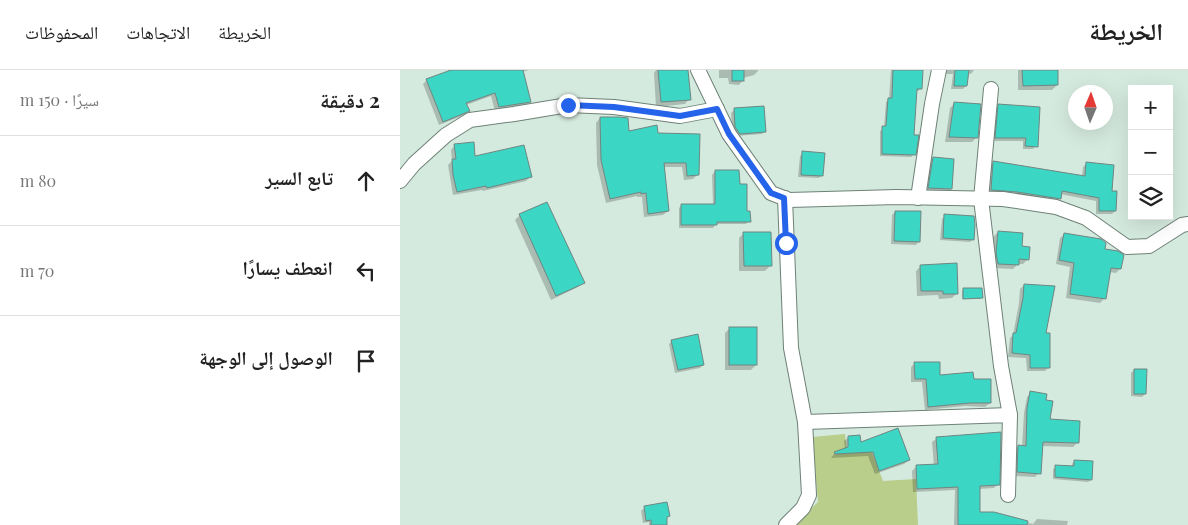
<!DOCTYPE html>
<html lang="ar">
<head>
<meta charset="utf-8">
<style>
  body { margin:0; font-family:"Playfair Display","Noto Naskh Arabic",serif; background:#f6f6f6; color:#222; direction:rtl }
  .controls { position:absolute; right:15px; top:15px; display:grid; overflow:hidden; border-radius:0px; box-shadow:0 5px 20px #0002 }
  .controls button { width:45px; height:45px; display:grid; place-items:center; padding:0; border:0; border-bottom:1px solid #e0e0e0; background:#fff; color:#222; font:25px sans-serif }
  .compass { position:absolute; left:668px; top:15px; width:45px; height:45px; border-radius:50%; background:#fff; box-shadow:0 5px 20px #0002; rotate:2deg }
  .stop { position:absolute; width:15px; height:15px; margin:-11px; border:4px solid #2563eb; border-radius:50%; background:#fff }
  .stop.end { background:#2563eb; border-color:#fff; box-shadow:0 1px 5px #0008 }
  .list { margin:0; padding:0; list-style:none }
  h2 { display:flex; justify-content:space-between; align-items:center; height:65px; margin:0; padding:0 20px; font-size:21px }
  h2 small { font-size:16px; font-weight:400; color:#767676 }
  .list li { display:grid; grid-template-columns:32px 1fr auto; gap:15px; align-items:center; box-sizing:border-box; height:90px; padding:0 20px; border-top:1px solid #e0e0e0 }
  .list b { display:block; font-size:19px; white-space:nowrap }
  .list em { font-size:16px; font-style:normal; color:#767676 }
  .icon { flex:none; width:28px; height:28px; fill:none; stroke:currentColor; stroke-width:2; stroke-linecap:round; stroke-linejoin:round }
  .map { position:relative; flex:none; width:788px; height:455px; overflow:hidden; direction:ltr }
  header { display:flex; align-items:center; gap:30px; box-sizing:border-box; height:70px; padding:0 25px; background:#fff; border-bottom:1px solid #e0e0e0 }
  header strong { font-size:24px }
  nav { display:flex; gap:28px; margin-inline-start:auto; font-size:18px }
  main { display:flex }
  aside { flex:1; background:#fff }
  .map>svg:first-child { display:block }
  .green { fill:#b8ce8a }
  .shadow { fill:#0003 }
  .building { fill:#3bd6c4; stroke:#708682 }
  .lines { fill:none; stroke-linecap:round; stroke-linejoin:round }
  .minor-casing { stroke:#6e8177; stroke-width:16 }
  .minor { stroke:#fff; stroke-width:14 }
  .route { stroke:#2563eb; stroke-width:6 }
</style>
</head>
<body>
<header>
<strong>الخريطة</strong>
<nav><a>الخريطة</a><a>الاتجاهات</a><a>المحفوظات</a></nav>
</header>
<main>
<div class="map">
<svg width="788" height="455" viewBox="0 0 788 455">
  <rect width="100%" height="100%" fill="#d5eadf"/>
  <polygon class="green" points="445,364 447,381 471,380 483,411 516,409 518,455 394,455 418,432 412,367"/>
  <g class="shadow">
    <polygon points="54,0 129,0 122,2 130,32 126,36 95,41 91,26 66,35 68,41 64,45 39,55 23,14 27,10"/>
    <polygon points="256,0 287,0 289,29 285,34 256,37 254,3"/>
    <polygon points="319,0 358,0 358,1 354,5 343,8 343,10 339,15 329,14 328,8 319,8"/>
    <polygon points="491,0 522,0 521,18 518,21 516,21 512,66 514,84 511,87 480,86 480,61 484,58 486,32 489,29"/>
    <polygon points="544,0 574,0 571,4 567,3 566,16 563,19 551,19 553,4 545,4"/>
    <polygon points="618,0 656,0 657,15 652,20 618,20"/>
    <polygon points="555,33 577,67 572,72 545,72 550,38"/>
    <polygon points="599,36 636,76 633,79 623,79 623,71 593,71 596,39"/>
    <polygon points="334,40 365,61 362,64 336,66 332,60 331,43"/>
    <polygon points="200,48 228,62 257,64 298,104 293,109 284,110 282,97 264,97 268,141 263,145 244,147 242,127 237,127 237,126 206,133 197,95 196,53"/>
    <polygon points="55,75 74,87 130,107 126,111 83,121 82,120 53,125 48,95 52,91 51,80"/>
    <polygon points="403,83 422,105 419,108 398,107 400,86"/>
    <polygon points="533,89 551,119 548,122 526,121 530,92"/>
    <polygon points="594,92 682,106 683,97 686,94 710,122 715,141 712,144 696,144 696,131 660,124 660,128 656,132 588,123 590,96"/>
    <polygon points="315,101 338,115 349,151 346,154 316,154 313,158 279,158 279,138 282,135 313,135 312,105"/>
    <polygon points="495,142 519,171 516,175 491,174 492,145"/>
    <polygon points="120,145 183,212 178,217 151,230 115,150"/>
    <polygon points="545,146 573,169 570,172 540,170 542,149"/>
    <polygon points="598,162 621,178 628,189 623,194 618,194 613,199 593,198 592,189 593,167"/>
    <polygon points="344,163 370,196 365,201 339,201 339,168"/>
    <polygon points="665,164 703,180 720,199 716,203 709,202 704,229 700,233 666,228 670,197 656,194 660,168"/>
    <polygon points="521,196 557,223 552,228 539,229 538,225 517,226 516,201"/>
    <polygon points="624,215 644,264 649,297 645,301 627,301 626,288 608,287 610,268 613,265 619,233 620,219"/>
    <polygon points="564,219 581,228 580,229 562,229 562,221"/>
    <polygon points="330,258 356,295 351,300 325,300 325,263"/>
    <polygon points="272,271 303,295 300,298 275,303 269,274"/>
    <polygon points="515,293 539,306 573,310 590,333 585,337 565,336 525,340 522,312 511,312 511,297"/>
    <polygon points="734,300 745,324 742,327 731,326 731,303"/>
    <polygon points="631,323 645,331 648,351 677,373 673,377 641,376 639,403 635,407 614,406 614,381 618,377 622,377 624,343 627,327"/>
    <polygon points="449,367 459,374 509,390 504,394 475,404 468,386 431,388 435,383 445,379 444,371"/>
    <polygon points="536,369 598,414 594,418 579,419 579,443 594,444 633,454 637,449 668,451 667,455 554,455 555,420 513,422 512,401 516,397 534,396 532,372"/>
    <polygon points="674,391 691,410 688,412 653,409 653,399 656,397 672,397 672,394"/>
    <polygon points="266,434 268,446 266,449 266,455 249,455 249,452 243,453 241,441 244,438"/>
  </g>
  <g class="building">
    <polygon points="51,0 123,0 131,32 99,37 95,23 66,33 70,41 43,52 26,9"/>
    <polygon points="258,0 288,0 291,30 261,32"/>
    <rect x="332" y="0" width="12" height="11"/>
    <polygon points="493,0 523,0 522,19 517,19 514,65 519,65 516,85 482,84 482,56 486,56 488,28 492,28"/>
    <polygon points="555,0 569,0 567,16 554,16"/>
    <polygon points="622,0 658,0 658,15 623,16"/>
    <polygon points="554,32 581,34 578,68 549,67"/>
    <polygon points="598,34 640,37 638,77 625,76 626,68 595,68"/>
    <polygon points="364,36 366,62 340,64 335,57 334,38"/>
    <polygon points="200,47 219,47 228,48 229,61 257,55 258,63 300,64 299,105 287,106 286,93 264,93 269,141 248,144 246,123 241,124 241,122 210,129 201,90"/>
    <polygon points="74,72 75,86 124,75 132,107 87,118 86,116 57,122 53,105 52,89 56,89 54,74"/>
    <polygon points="402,81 425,83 423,106 401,105"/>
    <polygon points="533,87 554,89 552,119 528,118"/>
    <polygon points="593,91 685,106 686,92 714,95 712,121 717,121 716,141 699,141 699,128 662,121 661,129 617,122 591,120"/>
    <polygon points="315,100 339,100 340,114 347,114 347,141 350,141 351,152 317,152 317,155 281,155 281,134 315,134"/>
    <polygon points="147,132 185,213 156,226 119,144"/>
    <polygon points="495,141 521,141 520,172 494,171"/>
    <polygon points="544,144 574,146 575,155 574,170 543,168"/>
    <polygon points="598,161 623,163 622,176 630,177 629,190 619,189 619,195 598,194 596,183"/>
    <polygon points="343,162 371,162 372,196 344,196"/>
    <polygon points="664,163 701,169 706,173 705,179 718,181 724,185 721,199 711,198 706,229 670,224 674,193 659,190"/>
    <polygon points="557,193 558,224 543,224 543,221 521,221 520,195"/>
    <polygon points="624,214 655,216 646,263 650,263 650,298 630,298 630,285 612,283 613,263 616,263 623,228"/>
    <polygon points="563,218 582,218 583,228 563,229"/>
    <rect x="329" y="257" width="28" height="38"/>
    <polygon points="298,264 304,295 278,300 271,270"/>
    <polygon points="514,292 540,292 540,305 573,302 574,309 591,309 591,333 570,333 528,337 526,309 515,309"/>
    <polygon points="734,299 747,299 746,324 734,324"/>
    <polygon points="630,321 647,324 646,330 653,331 650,349 680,351 679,373 643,372 641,404 617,402 618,375 626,376 627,338"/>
    <polygon points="498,358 510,390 479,401 473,382 435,384 434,382 448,377 448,366 460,365 461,372"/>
    <polygon points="601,362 600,415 580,416 580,442 594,442 628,451 627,455 558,455 558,417 517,419 516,395 538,394 536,367"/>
    <polygon points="674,390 693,391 692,410 655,407 655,395 674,396"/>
    <polygon points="267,432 270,446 267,447 267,455 251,455 251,450 246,451 244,436"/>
  </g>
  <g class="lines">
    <g class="minor-casing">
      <g id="minor">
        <polyline points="298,0 329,64 371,123 389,130 497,127 603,129 656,137 686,148 727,177 749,176 782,155 788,154"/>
        <polyline points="591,19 581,129 601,296 610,345"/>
        <polyline points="0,111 14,94 46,65 70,50 114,44 168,35 214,37 280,46 317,39"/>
        <polyline points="385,128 391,278 405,352 409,425 403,438 386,455"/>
        <polyline points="518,128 532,34 539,0"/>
        <polyline points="405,352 610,345 608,425"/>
      </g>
    </g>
    <use href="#minor" class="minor"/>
  </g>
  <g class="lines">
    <polyline class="route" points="168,35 214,37 280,46 317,39 329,64 371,123 384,128 386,173"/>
  </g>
</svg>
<div class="controls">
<button>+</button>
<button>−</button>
<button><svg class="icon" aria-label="layers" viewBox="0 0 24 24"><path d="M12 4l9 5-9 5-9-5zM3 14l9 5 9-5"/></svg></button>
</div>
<svg class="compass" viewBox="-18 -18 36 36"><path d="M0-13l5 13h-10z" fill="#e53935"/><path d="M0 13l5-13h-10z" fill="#767676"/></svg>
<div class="stop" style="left:386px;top:173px"></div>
<div class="stop end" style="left:168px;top:35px"></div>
</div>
<aside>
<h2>2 دقيقة<small>سيرًا · 150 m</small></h2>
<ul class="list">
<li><svg class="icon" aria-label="ahead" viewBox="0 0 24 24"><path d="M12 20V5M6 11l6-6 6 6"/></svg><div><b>تابع السير</b></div><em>80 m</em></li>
<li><svg class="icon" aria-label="left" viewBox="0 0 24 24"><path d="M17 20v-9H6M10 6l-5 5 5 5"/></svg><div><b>انعطف يسارًا</b></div><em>70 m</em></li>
<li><svg class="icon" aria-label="arrive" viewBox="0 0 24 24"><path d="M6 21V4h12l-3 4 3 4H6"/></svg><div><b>الوصول إلى الوجهة</b></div></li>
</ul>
</aside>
</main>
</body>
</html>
